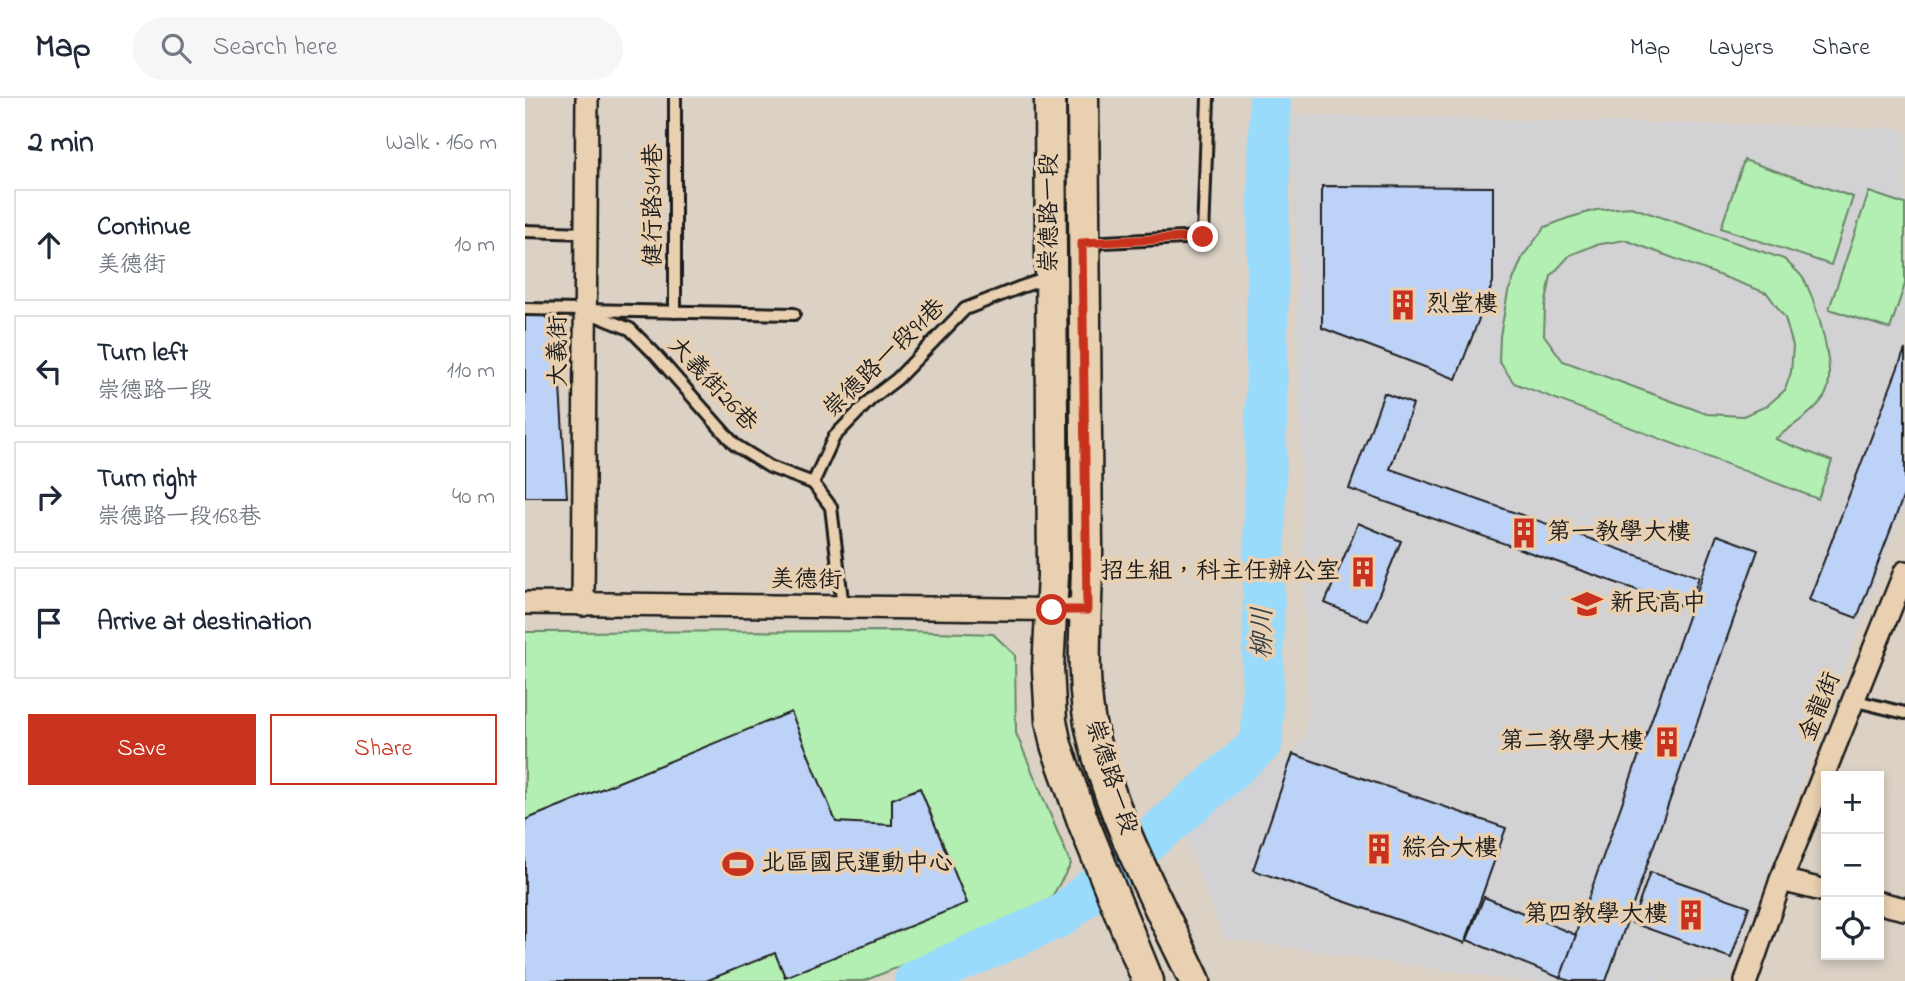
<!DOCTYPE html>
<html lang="en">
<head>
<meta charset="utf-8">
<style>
  body { margin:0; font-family:"Indie Flower","LXGW WenKai TC",sans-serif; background:#f6f6f7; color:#1f2937 }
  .controls { position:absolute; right:21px; bottom:21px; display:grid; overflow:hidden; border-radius:0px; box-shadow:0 4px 10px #0003 }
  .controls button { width:63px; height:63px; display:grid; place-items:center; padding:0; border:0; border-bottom:2px solid #e0e1e3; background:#fff; color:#1f2937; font:35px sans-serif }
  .stop { position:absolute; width:21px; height:21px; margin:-16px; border:5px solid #c8321e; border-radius:50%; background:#fff }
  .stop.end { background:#c8321e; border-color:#fff; box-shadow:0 2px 7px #0008 }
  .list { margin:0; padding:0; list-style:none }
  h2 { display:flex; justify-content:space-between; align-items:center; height:91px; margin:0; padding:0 28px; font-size:30px }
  h2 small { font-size:23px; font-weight:400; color:#747a83 }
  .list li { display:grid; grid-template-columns:46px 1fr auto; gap:21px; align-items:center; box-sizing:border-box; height:112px; margin:0 14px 14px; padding:0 14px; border:2px solid #e0e1e3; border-radius:0px }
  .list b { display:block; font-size:26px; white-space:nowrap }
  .list p { margin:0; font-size:23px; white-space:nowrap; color:#747a83 }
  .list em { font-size:23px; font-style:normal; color:#747a83 }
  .actions { display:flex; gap:14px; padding:21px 28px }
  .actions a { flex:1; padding:16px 0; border:2px solid #c8321e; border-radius:0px; text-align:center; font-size:24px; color:#c8321e }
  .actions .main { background:#c8321e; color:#fff }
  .icon { flex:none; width:38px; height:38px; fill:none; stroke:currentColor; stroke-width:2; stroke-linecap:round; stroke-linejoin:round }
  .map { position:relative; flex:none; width:1380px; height:883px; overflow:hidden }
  header { display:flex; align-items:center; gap:42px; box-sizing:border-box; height:98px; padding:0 35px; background:#fff; border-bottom:2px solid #e0e1e3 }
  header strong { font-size:33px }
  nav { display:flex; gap:38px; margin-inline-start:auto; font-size:24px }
  .search { width:490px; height:63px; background:#f6f6f7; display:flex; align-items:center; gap:18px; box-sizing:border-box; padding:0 24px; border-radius:38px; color:#747a83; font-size:26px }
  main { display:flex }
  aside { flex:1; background:#fff }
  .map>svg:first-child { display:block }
  .built { fill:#d2d1d4 }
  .green { fill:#b3eeb2; stroke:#688567; stroke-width:2; fill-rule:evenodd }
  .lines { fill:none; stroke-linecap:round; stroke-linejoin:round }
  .river { stroke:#9adbfc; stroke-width:42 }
  .building { fill:#bdd2f7; stroke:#1c1c1c; stroke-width:2 }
  .lane-casing { stroke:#1c1c1c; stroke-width:16 }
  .street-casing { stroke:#1c1c1c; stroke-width:26 }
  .secondary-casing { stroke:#1c1c1c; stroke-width:35 }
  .lane { stroke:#e8d0b0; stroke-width:10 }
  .street { stroke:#e8d0b0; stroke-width:21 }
  .secondary { stroke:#e8d0b0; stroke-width:30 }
  .route { stroke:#c8321e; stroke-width:9 }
  .labels { text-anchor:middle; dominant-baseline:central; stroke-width:7; stroke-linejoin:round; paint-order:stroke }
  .street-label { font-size:24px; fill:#1c1c1c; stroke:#e8d0b0 }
  .poi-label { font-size:24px; fill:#1c1c1c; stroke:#e8d0b0; text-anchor:start }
  .water-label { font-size:26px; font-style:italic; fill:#354249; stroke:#e8d0b0 }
</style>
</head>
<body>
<header>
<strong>Map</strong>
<div class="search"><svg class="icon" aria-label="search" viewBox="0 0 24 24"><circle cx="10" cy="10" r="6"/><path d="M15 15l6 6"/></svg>Search here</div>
<nav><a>Map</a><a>Layers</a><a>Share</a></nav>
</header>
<main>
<aside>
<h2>2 min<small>Walk · 160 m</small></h2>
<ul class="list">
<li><svg class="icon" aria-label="ahead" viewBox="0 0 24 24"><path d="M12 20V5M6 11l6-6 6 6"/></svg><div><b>Continue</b><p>美德街</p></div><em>10 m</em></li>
<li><svg class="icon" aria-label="left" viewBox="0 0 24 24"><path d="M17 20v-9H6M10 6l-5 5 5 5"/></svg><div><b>Turn left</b><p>崇德路一段</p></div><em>110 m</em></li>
<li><svg class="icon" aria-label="right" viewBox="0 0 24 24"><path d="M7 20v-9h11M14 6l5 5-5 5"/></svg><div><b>Turn right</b><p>崇德路一段168巷</p></div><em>40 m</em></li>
<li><svg class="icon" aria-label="arrive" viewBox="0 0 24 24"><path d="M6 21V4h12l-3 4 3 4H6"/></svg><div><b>Arrive at destination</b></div></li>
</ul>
<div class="actions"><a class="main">Save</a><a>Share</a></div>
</aside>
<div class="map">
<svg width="1380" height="883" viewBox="0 0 1380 883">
  <rect width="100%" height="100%" fill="#dbd1c5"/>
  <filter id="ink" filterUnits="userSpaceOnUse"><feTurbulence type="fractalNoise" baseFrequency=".0143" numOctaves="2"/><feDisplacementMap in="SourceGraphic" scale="14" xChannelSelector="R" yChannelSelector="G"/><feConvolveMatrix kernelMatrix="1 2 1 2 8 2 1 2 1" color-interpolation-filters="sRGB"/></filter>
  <g filter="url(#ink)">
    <polygon class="built" points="767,17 1380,31 1380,407 1203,883 994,883 699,840 655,726 768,655 781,635 783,604"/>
    <g class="green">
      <polygon points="1219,62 1328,99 1306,167 1196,130"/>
      <polygon points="1344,94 1380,106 1380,186 1365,231 1304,211"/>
      <path d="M1106 109 1259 161C1265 167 1273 173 1278 180 1291 201 1314 278 1299 299 1287 317 1266 328 1250 341L1307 363 1293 401 989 285 974 263 975 238 983 194 998 158 1020 129 1043 120 1071 112ZM1100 142 1242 195 1260 220 1268 248 1266 274 1260 292 1242 308 1218 318 1182 316 1038 263 1019 237 1020 209 1026 178 1045 157 1070 147Z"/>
      <polygon points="381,533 468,536 490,557 491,635 546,766 521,809 339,883 0,883 0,534"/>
    </g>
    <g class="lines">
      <polyline class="river" points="390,883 536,818 737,645 745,0"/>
    </g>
    <g class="building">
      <polygon points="797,88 968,89 968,184 931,281 797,230"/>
      <polygon points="0,217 18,217 31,227 42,399 0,399"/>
      <polygon points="1380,251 1380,394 1332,520 1284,502"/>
      <polygon points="859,295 888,306 865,371 1174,479 1163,510 824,391"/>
      <polygon points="833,425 876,443 843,523 800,505"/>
      <polygon points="1192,437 1233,452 1081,883 1045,883 1035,880"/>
      <polygon points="266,614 311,724 367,727 367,701 395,690 442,805 260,879 250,855 181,883 0,883 0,722"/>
      <polygon points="768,656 981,730 940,845 728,772"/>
      <polygon points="1125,774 1224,808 1206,860 1107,825"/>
      <polygon points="959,799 1051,837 1035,880 942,842"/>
    </g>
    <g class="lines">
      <g class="lane-casing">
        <g id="lane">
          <polyline points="150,0 150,214"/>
          <polyline points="0,133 61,135"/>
          <polyline points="560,145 678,139 683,0"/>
          <polyline points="0,211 269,216"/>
          <polyline points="60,213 105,231 129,255 210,347 245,369 288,385"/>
          <polyline points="288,385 309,339 346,301 372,281 440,211 496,189 523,180"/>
          <polyline points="288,385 306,409 318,510"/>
          <polyline points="1327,602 1380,615"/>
        </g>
      </g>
      <g class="street-casing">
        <g id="street">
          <polyline points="0,505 562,512"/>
          <polyline points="58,507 62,0"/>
          <polyline points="1256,782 1301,793"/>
          <polyline points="1354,805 1380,811"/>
          <polyline points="1221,883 1256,782 1380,474"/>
        </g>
      </g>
      <g class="secondary-casing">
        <g id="secondary">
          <polyline points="525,0 528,478 523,571 526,623 531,647 559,726 623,883"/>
          <path d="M558 0C558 150 560 300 562 450 563 510 553 581 568 639 589 725 633 804 670 883"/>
        </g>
      </g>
      <use href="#lane" class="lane"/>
      <use href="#street" class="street"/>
      <use href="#secondary" class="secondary"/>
    </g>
  </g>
  <g class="lines" filter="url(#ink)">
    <polyline class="route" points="527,512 562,512 557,145 678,139"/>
  </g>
  <defs>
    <g id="building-bare" transform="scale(2.415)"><path d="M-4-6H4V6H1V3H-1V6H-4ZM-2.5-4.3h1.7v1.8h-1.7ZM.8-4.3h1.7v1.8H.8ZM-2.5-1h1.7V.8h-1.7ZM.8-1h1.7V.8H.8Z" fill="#c8321e" stroke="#e8d0b0" stroke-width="2.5" paint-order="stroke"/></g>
    <g id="school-bare" transform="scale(2.415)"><path d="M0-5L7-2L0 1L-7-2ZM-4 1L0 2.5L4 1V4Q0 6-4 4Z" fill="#c8321e" stroke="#e8d0b0" stroke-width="2.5" paint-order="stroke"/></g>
    <g id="stadium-bare" transform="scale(2.415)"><path d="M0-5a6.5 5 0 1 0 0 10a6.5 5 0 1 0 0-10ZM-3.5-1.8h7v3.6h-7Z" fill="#c8321e" stroke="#e8d0b0" stroke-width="2.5" paint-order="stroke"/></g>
  </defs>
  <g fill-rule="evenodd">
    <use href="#building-bare" x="878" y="207"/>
    <use href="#building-bare" x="999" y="435"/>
    <use href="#building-bare" x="838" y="474"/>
    <use href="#school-bare" x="1062" y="506"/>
    <use href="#building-bare" x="1142" y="644"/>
    <use href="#building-bare" x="854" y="751"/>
    <use href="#stadium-bare" x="213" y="766"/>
    <use href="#building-bare" x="1166" y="817"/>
  </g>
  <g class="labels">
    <g class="street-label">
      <text transform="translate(129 107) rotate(-90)">健行路341巷</text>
      <text transform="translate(525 115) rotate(-90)">崇德路一段</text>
      <text transform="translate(34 253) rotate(-90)">大義街</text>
      <text transform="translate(360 261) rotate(-44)">崇德路一段91巷</text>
      <text transform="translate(187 287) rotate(47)">大義街26巷</text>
      <text transform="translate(281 483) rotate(1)">美德街</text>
      <text transform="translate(1296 609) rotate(-68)">金龍街</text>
      <text transform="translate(585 679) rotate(72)">崇德路一段</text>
    </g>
    <g class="poi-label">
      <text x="901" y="207">烈堂樓</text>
      <text x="1022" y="435">第一教學大樓</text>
      <text x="815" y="474" text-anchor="end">招生組，科主任辦公室</text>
      <text x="1085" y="506">新民高中</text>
      <text x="1119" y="644" text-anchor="end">第二教學大樓</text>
      <text x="877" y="751">綜合大樓</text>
      <text x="236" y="766">北區國民運動中心</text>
      <text x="1143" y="817" text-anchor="end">第四教學大樓</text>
    </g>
    <g class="water-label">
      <text transform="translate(739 535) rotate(-89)">柳川</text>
    </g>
  </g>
</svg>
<div class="controls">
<button>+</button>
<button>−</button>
<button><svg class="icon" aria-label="locate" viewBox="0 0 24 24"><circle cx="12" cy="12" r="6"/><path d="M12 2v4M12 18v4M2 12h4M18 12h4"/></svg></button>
</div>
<div class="stop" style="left:527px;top:512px"></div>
<div class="stop end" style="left:678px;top:139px"></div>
</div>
</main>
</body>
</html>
